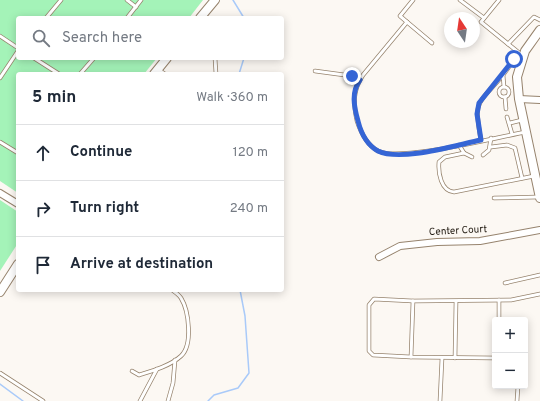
<!DOCTYPE html>
<html lang="en">
<head>
<meta charset="utf-8">
<style>
  body { margin:0; font-family:Overpass,sans-serif; background:#f2f2f3; color:#1f2937 }
  .controls { position:absolute; right:12px; bottom:12px; display:grid; overflow:hidden; border-radius:4px; box-shadow:0 2px 10px #0003 }
  .controls button { width:36px; height:36px; display:grid; place-items:center; padding:0; border:0; border-bottom:1px solid #e0e1e3; background:#fff; color:#1f2937; font:20px sans-serif }
  .compass { position:absolute; left:444px; top:12px; width:36px; height:36px; border-radius:50%; background:#fff; box-shadow:0 2px 10px #0003; rotate:347deg }
  .stop { position:absolute; width:12px; height:12px; margin:-9px; border:3px solid #3565d5; border-radius:50%; background:#fff }
  .stop.end { background:#3565d5; border-color:#fff; box-shadow:0 1px 4px #0008 }
  .list { margin:0; padding:0; list-style:none }
  h2 { display:flex; justify-content:space-between; align-items:center; height:52px; margin:0; padding:0 16px; font-size:17px }
  h2 small { font-size:13px; font-weight:400; color:#747a83 }
  .list li { display:grid; grid-template-columns:26px 1fr auto; gap:12px; align-items:center; box-sizing:border-box; height:56px; padding:0 16px; border-top:1px solid #e0e1e3 }
  .list b { display:block; font-size:15px; white-space:nowrap }
  .list em { font-size:13px; font-style:normal; color:#747a83 }
  .icon { flex:none; width:22px; height:22px; fill:none; stroke:currentColor; stroke-width:2; stroke-linecap:round; stroke-linejoin:round }
  .map { position:relative; flex:none; width:540px; height:401px; overflow:hidden }
  .search { position:absolute; background:#fff; box-shadow:0 2px 10px #0003; left:16px; top:16px; width:268px; height:44px; display:flex; align-items:center; gap:10px; box-sizing:border-box; padding:0 14px; border-radius:4px; color:#747a83; font-size:15px }
  .panel { position:absolute; background:#fff; box-shadow:0 2px 10px #0003; left:16px; top:72px; width:268px; height:220px; border-radius:4px }
  .map>svg:first-child { display:block }
  .green { fill:#a4f3b8 }
  .lines { fill:none; stroke-linecap:round; stroke-linejoin:round }
  .stream { stroke:#a9caf9; stroke-width:1.5 }
  .service-casing { stroke:#96836d; stroke-width:4.5 }
  .minor-casing { stroke:#96836d; stroke-width:8 }
  .tertiary-casing { stroke:#96836d; stroke-width:10 }
  .service { stroke:#fff; stroke-width:3 }
  .minor { stroke:#fff; stroke-width:6 }
  .tertiary { stroke:#fff; stroke-width:8 }
  .route { stroke:#3565d5; stroke-width:5 }
  .labels { text-anchor:middle; dominant-baseline:central; stroke-width:3.5; stroke-linejoin:round; paint-order:stroke }
  .street-label { font-size:10px; fill:#201910; stroke:#fcf8f3 }
</style>
</head>
<body>
<div class="map">
<svg width="540" height="401" viewBox="0 0 540 401">
  <rect width="100%" height="100%" fill="#fcf8f3"/>
  <g class="green">
    <polygon points="0,0 203,0 189,18 18,18 18,58 157,58 144,74 18,74 18,193 0,181"/>
    <polygon points="0,200 18,212 18,243 0,271"/>
  </g>
  <g class="lines">
    <g class="stream">
      <polyline points="233,0 244,18"/>
      <polyline points="239,74 244,58"/>
      <polyline points="0,384 23,401"/>
      <polyline points="208,401 214,395 238,388 249,373 245,316 240,290"/>
    </g>
    <g class="service-casing">
      <g id="service">
        <polyline points="127,0 136,7"/>
        <path d="M413 0 400 16 407 22 363 75C353 90 353 103 357 121 361 133 367 145 378 151 400 162 497 137 526 132"/>
        <polyline points="460,0 484,18"/>
        <polyline points="499,0 481,22 518,52"/>
        <polyline points="46,18 61,0"/>
        <polyline points="127,18 141,0"/>
        <polyline points="407,22 432,43"/>
        <polyline points="0,36 18,48"/>
        <polyline points="508,44 534,17 540,20"/>
        <polyline points="34,58 59,74"/>
        <polyline points="215,58 216,74"/>
        <polyline points="159,70 165,74"/>
        <polyline points="315,71 352,76 360,80"/>
        <polyline points="80,74 94,58"/>
        <polyline points="503,75 519,53"/>
        <polyline points="0,78 18,51"/>
        <circle cx="504" cy="92" r="5"/>
        <polyline points="505,97 506,109"/>
        <polyline points="507,117 512,134"/>
        <polyline points="510,123 522,120"/>
        <path d="M481 140C473 99 478 105 503 75L504 87"/>
        <polyline points="0,142 18,153"/>
        <polyline points="459,145 464,153 472,157"/>
        <polyline points="491,147 507,145 515,148 522,178"/>
        <path d="M464 153 445 157 439 162C438 173 441 191 454 192L534 176"/>
        <polyline points="483,155 489,150 491,138"/>
        <polyline points="494,198 538,197"/>
        <polyline points="505,283 540,275"/>
        <polyline points="499,320 499,300"/>
        <polyline points="411,357 373,355 369,351 369,305 374,299 413,301"/>
        <polyline points="455,358 456,302"/>
        <polyline points="495,358 411,357 413,301 511,300 540,294"/>
        <path d="M132 371 139 375C152 371 170 366 181 356 193 345 189 311 181 298 179 295 175 292 172 290"/>
        <polyline points="0,373 43,401"/>
        <polyline points="140,401 157,369"/>
        <polyline points="168,401 173,383 175,360"/>
        <polyline points="440,401 442,358"/>
        <polyline points="517,401 518,386"/>
      </g>
    </g>
    <g class="minor-casing">
      <g id="minor">
        <polyline points="519,99 540,100"/>
        <polyline points="0,193 18,204"/>
        <polyline points="379,257 400,246 437,242 480,241 540,230"/>
      </g>
    </g>
    <g class="tertiary-casing">
      <g id="tertiary">
        <polyline points="200,18 215,0"/>
        <polyline points="540,30 525,51 517,77 519,99 540,198"/>
        <polyline points="154,74 167,58"/>
        <polyline points="0,292 18,264"/>
      </g>
    </g>
    <use href="#service" class="service"/>
    <use href="#minor" class="minor"/>
    <use href="#tertiary" class="tertiary"/>
  </g>
  <g class="lines">
    <path class="route" d="M352 76 360 80C351 92 354 107 358 121 361 133 367 145 378 151 401 162 456 145 481 140L477 114 479 103 514 59"/>
  </g>
  <g class="labels">
    <g class="street-label">
      <text transform="translate(458 231) rotate(-3)">Center Court</text>
    </g>
  </g>
</svg>
<div class="controls">
<button>+</button>
<button>−</button>
</div>
<svg class="compass" viewBox="-18 -18 36 36"><path d="M0-13l5 13h-10z" fill="#e53935"/><path d="M0 13l5-13h-10z" fill="#747a83"/></svg>
<div class="stop" style="left:514px;top:59px"></div>
<div class="stop end" style="left:352px;top:76px"></div>
<div class="search"><svg class="icon" aria-label="search" viewBox="0 0 24 24"><circle cx="10" cy="10" r="6"/><path d="M15 15l6 6"/></svg>Search here</div>
<section class="panel">
<h2>5 min<small>Walk · 360 m</small></h2>
<ul class="list">
<li><svg class="icon" aria-label="ahead" viewBox="0 0 24 24"><path d="M12 20V5M6 11l6-6 6 6"/></svg><div><b>Continue</b></div><em>120 m</em></li>
<li><svg class="icon" aria-label="right" viewBox="0 0 24 24"><path d="M7 20v-9h11M14 6l5 5-5 5"/></svg><div><b>Turn right</b></div><em>240 m</em></li>
<li><svg class="icon" aria-label="arrive" viewBox="0 0 24 24"><path d="M6 21V4h12l-3 4 3 4H6"/></svg><div><b>Arrive at destination</b></div></li>
</ul>
</section>
</div>
</body>
</html>
